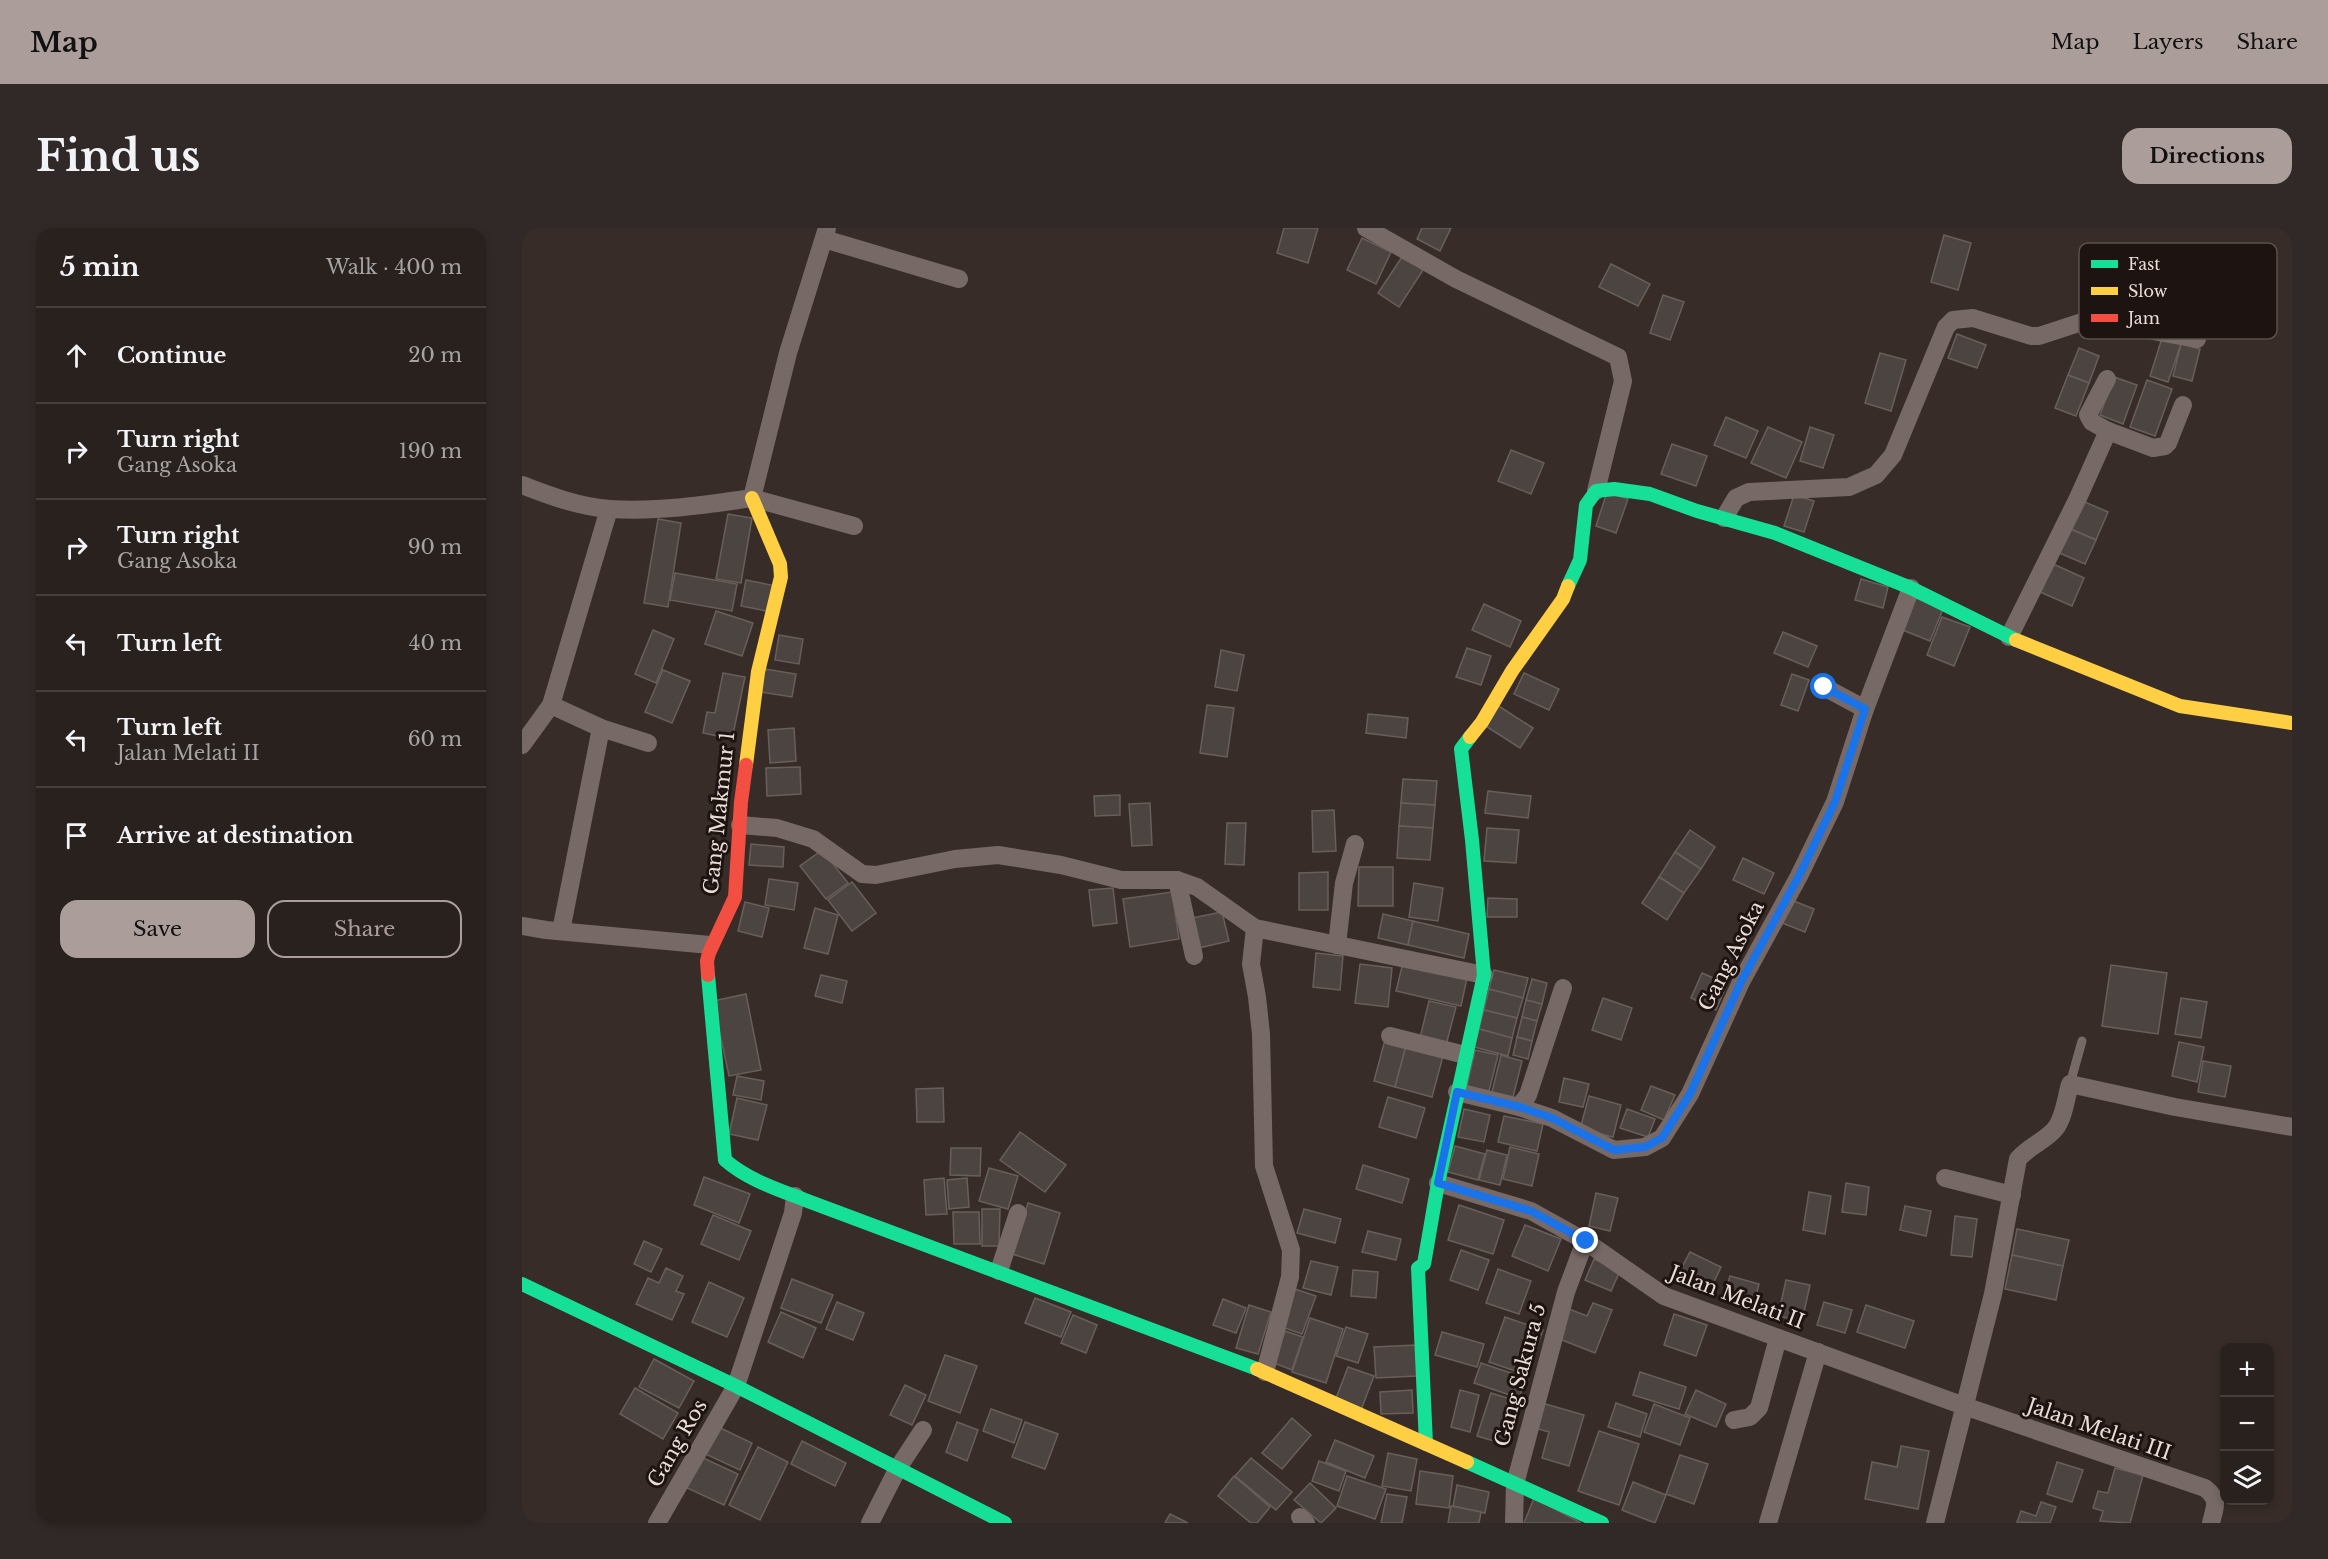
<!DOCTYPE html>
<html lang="en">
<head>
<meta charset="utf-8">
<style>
  body { margin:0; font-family:"Libre Baskerville",serif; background:#312927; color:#f1f3f6 }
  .controls { position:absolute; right:18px; bottom:18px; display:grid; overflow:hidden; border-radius:12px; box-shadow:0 3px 9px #0003 }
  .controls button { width:54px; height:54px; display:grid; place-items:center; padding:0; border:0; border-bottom:2px solid #453e3c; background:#29211e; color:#f1f3f6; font:30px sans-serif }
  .stop { position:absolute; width:18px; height:18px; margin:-14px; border:4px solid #1a73e8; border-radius:50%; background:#fff }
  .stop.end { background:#1a73e8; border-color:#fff; box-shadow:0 2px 6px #0008 }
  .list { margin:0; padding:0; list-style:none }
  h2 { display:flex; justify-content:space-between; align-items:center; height:78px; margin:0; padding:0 24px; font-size:26px }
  h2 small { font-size:20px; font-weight:400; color:#a5a3a4 }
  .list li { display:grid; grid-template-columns:39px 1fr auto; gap:18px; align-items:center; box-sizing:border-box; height:96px; padding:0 24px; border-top:2px solid #453e3c }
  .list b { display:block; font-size:22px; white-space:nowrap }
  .list p { margin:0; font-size:20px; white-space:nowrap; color:#a5a3a4 }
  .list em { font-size:20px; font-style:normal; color:#a5a3a4 }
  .actions { display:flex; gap:12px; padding:18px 24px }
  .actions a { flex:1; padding:14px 0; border:2px solid #ab9e9a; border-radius:18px; text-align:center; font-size:21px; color:#ab9e9a }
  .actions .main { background:#ab9e9a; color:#111 }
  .icon { flex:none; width:33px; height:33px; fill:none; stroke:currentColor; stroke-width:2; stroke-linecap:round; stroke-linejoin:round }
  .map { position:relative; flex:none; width:1770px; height:1295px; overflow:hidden; border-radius:18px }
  header { display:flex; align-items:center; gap:36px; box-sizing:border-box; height:84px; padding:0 30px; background:#ab9e9a; color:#111 }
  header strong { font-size:28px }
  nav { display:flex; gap:33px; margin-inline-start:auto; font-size:21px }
  .intro { display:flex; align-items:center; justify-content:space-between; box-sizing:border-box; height:144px; padding:0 36px }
  h1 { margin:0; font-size:42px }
  .button { padding:15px 27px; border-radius:18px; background:#ab9e9a; color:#111; font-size:21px; font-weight:700 }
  main { display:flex; gap:36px; padding:0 36px }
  aside { flex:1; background:#29211e; border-radius:18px; box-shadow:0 3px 9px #0003 }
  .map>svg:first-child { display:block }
  .building { fill:#4c4440; stroke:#685f5b; stroke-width:1.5 }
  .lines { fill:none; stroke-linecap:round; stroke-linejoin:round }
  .lane { stroke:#776a66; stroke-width:9 }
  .street { stroke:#776a66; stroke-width:18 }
  .fast { stroke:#16e098; stroke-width:14 }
  .slow { stroke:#ffcf43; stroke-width:14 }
  .jam { stroke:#f24e42; stroke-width:14 }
  .route { stroke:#1a73e8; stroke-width:8 }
  .labels { text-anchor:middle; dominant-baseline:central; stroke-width:6; stroke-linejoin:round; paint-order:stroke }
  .street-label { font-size:20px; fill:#eadcd7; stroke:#1d1411 }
  .key { fill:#1d1411; stroke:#5a504c; stroke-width:1.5 }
  .key-label { font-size:16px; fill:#eadcd7 }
</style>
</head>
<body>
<header>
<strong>Map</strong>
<nav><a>Map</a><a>Layers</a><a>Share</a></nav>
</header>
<div class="intro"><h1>Find us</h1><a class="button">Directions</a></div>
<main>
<aside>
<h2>5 min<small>Walk · 400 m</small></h2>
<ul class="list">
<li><svg class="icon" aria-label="ahead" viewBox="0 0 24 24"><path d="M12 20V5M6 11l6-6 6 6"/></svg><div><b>Continue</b></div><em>20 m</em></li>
<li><svg class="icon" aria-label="right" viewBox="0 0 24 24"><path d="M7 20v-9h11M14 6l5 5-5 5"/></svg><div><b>Turn right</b><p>Gang Asoka</p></div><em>190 m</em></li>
<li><svg class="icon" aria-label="right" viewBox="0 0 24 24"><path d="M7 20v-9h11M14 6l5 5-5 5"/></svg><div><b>Turn right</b><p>Gang Asoka</p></div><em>90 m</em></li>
<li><svg class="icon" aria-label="left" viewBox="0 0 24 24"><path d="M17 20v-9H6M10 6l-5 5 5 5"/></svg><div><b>Turn left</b></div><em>40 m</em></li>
<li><svg class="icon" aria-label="left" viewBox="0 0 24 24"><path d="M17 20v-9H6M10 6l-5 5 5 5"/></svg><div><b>Turn left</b><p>Jalan Melati II</p></div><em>60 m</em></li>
<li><svg class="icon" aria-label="arrive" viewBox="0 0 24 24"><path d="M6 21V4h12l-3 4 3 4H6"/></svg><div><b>Arrive at destination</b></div></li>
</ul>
<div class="actions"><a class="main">Save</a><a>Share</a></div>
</aside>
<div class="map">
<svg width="1770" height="1295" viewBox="0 0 1770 1295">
  <rect width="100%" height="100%" fill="#372c28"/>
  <g class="building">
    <polygon points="762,0 796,0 786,35 755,25"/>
    <polygon points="900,0 929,0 918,23 895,11"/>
    <polygon points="1422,7 1449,15 1436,62 1409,54"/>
    <polygon points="840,10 869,24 854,56 825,42"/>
    <polygon points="882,26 903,39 877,79 856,65"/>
    <polygon points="1089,36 1128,56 1116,78 1077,59"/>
    <polygon points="1141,67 1162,74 1148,112 1128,105"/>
    <polygon points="1642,104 1661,110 1646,154 1628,148"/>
    <polygon points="1435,106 1464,117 1455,140 1426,130"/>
    <polygon points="1659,116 1678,121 1670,153 1651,148"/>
    <polygon points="1557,120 1577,128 1567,155 1546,147"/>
    <polygon points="1358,125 1384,132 1369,183 1343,175"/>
    <polygon points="1546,147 1567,155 1554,188 1533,180"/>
    <polygon points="1592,149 1615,157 1601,196 1578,187"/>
    <polygon points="1625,152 1650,161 1633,208 1608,199"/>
    <polygon points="1204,189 1236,203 1224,230 1192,217"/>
    <polygon points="1246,199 1280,214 1264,250 1229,235"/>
    <polygon points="1288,199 1312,207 1301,240 1278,233"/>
    <polygon points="1150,216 1185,228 1174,258 1139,246"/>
    <polygon points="989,222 1022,235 1009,266 976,253"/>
    <polygon points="1085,264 1106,271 1094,305 1074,298"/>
    <polygon points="1272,267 1292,273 1282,304 1262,298"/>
    <polygon points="1556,271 1586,284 1574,312 1544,299"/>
    <polygon points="206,286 230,290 219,355 194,351"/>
    <polygon points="136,291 159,295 146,379 122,375"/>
    <polygon points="1544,299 1574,312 1563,336 1533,323"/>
    <polygon points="1529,335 1562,350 1550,378 1516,363"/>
    <polygon points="153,345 215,356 210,383 148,372"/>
    <polygon points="1339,351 1366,359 1361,380 1333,372"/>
    <polygon points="224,352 254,358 249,384 219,378"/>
    <polygon points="1391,369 1421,381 1408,413 1378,401"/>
    <polygon points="962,376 999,393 988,419 950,402"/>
    <polygon points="194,383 231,395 220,428 183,416"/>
    <polygon points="1420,389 1448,399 1432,438 1405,427"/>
    <polygon points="131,402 152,411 134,455 113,446"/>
    <polygon points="1261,404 1295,418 1286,439 1252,425"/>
    <polygon points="257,407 281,411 277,436 253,432"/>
    <polygon points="945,420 969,428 959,457 934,449"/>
    <polygon points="699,422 722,427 715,463 693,459"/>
    <polygon points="243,441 274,446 270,469 239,464"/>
    <polygon points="141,442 168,453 150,495 123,484"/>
    <polygon points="201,445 223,449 210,511 181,505 185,484 193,485"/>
    <polygon points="1002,445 1037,461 1027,482 992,466"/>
    <polygon points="1270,446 1287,452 1276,483 1259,477"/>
    <polygon points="685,477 712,480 705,529 678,525"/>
    <polygon points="975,477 1011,500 998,520 962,497"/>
    <polygon points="846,486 886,490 884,510 844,505"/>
    <polygon points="272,500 274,533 248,535 246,502"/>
    <polygon points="278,539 279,566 245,568 244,540"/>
    <polygon points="881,551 915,553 913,577 879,575"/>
    <polygon points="966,563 1009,568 1006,590 963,585"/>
    <polygon points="598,567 598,587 573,588 572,568"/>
    <polygon points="628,575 630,617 610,618 607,576"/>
    <polygon points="879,575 913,577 911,600 877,598"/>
    <polygon points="812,582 814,623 791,624 790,583"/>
    <polygon points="705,595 724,595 722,637 703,636"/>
    <polygon points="877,598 911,600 908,632 875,630"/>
    <polygon points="965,600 997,602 994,635 962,633"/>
    <polygon points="1168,602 1193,619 1179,641 1153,624"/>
    <polygon points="229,616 262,619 261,639 227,637"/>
    <polygon points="300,622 326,655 304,671 278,638"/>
    <polygon points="1153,624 1179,641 1162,665 1137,649"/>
    <polygon points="1221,630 1252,645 1242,666 1211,652"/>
    <polygon points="837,639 871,639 871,678 836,678"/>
    <polygon points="806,644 806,682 777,682 777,645"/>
    <polygon points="1137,649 1162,665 1145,692 1120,675"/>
    <polygon points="247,651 276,655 272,682 243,677"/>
    <polygon points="330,654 354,685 330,703 306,672"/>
    <polygon points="892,655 921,660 916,693 887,689"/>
    <polygon points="591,660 595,695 571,698 567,662"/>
    <polygon points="650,664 657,711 608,719 601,671"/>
    <polygon points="966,670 995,671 995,689 965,689"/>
    <polygon points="1264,670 1292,681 1283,704 1255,693"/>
    <polygon points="223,674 247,680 240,709 216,703"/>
    <polygon points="293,680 316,687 306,726 282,720"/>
    <polygon points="700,684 707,713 677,720 670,690"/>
    <polygon points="861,686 891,693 886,717 856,710"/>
    <polygon points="891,693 947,706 942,730 886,717"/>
    <polygon points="794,725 821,728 818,762 791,759"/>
    <polygon points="881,735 945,750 939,778 874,763"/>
    <polygon points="838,736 870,740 866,779 833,775"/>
    <polygon points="1589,737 1645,745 1636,806 1580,798"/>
    <polygon points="972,742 1006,750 1001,770 967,761"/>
    <polygon points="1180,745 1205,756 1194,782 1169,770"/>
    <polygon points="299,747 325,753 320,775 293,768"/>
    <polygon points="1010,751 1025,755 1020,776 1004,772"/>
    <polygon points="967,761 1001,770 995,790 962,782"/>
    <polygon points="224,766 239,842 207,848 191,773"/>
    <polygon points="1081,770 1110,780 1099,812 1070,802"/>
    <polygon points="1659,770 1685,774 1679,810 1653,806"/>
    <polygon points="1004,772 1020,776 1015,793 1000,789"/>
    <polygon points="907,773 934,779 924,817 898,810"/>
    <polygon points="962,782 995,790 990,810 957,801"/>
    <polygon points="1000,789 1015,793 1010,813 995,809"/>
    <polygon points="957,801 990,810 986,828 952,819"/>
    <polygon points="995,809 1010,813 1006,831 991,827"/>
    <polygon points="863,812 884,818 873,859 852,853"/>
    <polygon points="1657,814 1682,819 1675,854 1650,848"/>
    <polygon points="884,818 921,828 910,869 873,859"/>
    <polygon points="953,822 976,827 967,863 945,858"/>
    <polygon points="979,827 1000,833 991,869 970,864"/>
    <polygon points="1681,833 1709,838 1703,869 1676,864"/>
    <polygon points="215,848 242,853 239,872 211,867"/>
    <polygon points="1042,850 1067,856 1061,879 1037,874"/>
    <polygon points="1129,858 1153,867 1142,892 1119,882"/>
    <polygon points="421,860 422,894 395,894 394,861"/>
    <polygon points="1067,868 1099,877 1091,909 1058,901"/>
    <polygon points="866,869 903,880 894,910 857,899"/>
    <polygon points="215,870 245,877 236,912 207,906"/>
    <polygon points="942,881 968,887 962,914 936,909"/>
    <polygon points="1105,881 1133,891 1126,909 1098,900"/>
    <polygon points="982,888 1021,896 1015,923 976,914"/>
    <polygon points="498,904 544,937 523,964 478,932"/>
    <polygon points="933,918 963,926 956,952 926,944"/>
    <polygon points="988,919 1017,926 1010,958 981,951"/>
    <polygon points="429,920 459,920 458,948 428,947"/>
    <polygon points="965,922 985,927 978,957 957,952"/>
    <polygon points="841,937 887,951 880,975 834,961"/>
    <polygon points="467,940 496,948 486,981 457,973"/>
    <polygon points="182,949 228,966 217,995 172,977"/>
    <polygon points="422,950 425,986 404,987 402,952"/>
    <polygon points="445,950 447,979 427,981 425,952"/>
    <polygon points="1324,955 1347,959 1344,987 1320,984"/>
    <polygon points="1287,964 1309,968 1303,1006 1281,1002"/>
    <polygon points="1074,965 1096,970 1088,1003 1067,998"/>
    <polygon points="506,975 538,985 522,1036 490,1026"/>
    <polygon points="937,977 982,992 971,1026 926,1012"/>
    <polygon points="1383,978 1409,983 1404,1008 1378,1002"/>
    <polygon points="460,981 478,981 477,1018 460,1018"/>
    <polygon points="782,981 819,991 813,1015 775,1005"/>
    <polygon points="431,984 457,984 458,1016 432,1016"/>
    <polygon points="191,987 229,1003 217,1032 179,1016"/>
    <polygon points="1433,988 1455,991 1450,1029 1429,1027"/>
    <polygon points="1003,997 1039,1011 1026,1043 990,1028"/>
    <polygon points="1495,1001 1547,1012 1541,1038 1490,1027"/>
    <polygon points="846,1003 879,1011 874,1032 840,1024"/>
    <polygon points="122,1013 140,1021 129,1044 112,1036"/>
    <polygon points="939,1022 967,1032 956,1062 928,1052"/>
    <polygon points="1168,1024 1199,1039 1190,1058 1158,1043"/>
    <polygon points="1490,1027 1541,1038 1534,1072 1483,1061"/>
    <polygon points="1072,1031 1098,1043 1089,1063 1063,1052"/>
    <polygon points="789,1033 816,1039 809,1067 781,1060"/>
    <polygon points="144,1040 161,1048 154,1063 162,1066 150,1092 114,1076 126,1050 137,1055"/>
    <polygon points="976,1041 1009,1053 997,1086 964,1075"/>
    <polygon points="831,1042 856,1044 854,1070 829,1068"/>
    <polygon points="1208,1048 1237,1056 1232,1076 1202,1068"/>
    <polygon points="270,1051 311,1067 299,1095 259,1080"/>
    <polygon points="1264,1052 1288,1057 1280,1093 1256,1088"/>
    <polygon points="187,1054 222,1070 205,1109 170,1094"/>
    <polygon points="773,1061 794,1068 780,1106 760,1099"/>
    <polygon points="513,1070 549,1084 539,1109 503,1095"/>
    <polygon points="701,1071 724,1080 714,1105 691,1097"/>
    <polygon points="315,1074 342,1085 331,1112 304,1101"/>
    <polygon points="1302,1074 1330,1082 1323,1105 1295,1097"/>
    <polygon points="1071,1075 1090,1082 1073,1125 1035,1110 1047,1081 1065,1088"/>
    <polygon points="727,1077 749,1084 736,1126 714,1120"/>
    <polygon points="1344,1077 1392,1093 1383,1120 1335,1104"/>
    <polygon points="259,1084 294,1100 281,1130 246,1114"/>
    <polygon points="1152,1086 1185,1097 1174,1128 1142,1117"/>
    <polygon points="551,1087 575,1097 564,1125 539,1115"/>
    <polygon points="983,1089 1021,1102 1005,1147 967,1134"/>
    <polygon points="788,1090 821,1101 804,1155 770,1144"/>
    <polygon points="824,1099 846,1106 836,1135 814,1128"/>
    <polygon points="763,1103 781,1109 770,1142 752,1135"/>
    <polygon points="920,1104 962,1116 955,1139 913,1127"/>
    <polygon points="894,1117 895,1148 854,1150 852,1119"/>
    <polygon points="423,1127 455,1138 438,1185 406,1173"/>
    <polygon points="132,1131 172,1153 157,1180 117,1159"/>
    <polygon points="959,1135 1004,1150 997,1170 952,1155"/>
    <polygon points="826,1139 852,1148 839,1182 813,1173"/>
    <polygon points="1118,1144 1164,1159 1157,1181 1111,1167"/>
    <polygon points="383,1157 404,1167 390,1197 368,1187"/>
    <polygon points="113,1160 156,1185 141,1211 98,1186"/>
    <polygon points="890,1162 891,1185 859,1186 858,1164"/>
    <polygon points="938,1162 957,1167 948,1204 929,1199"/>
    <polygon points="1174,1162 1204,1176 1194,1199 1163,1186"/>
    <polygon points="969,1165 995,1173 982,1216 955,1208"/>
    <polygon points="1020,1175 1062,1187 1047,1238 1020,1230 1027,1204 1013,1200"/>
    <polygon points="1094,1175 1125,1186 1118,1209 1086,1199"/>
    <polygon points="1132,1176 1168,1190 1158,1217 1122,1204"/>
    <polygon points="469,1181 500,1192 492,1215 461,1203"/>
    <polygon points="770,1190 789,1207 760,1241 740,1225"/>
    <polygon points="435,1194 456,1202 445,1233 424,1224"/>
    <polygon points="503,1194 536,1206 523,1241 490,1229"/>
    <polygon points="192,1197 230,1215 218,1242 179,1224"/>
    <polygon points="1077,1203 1117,1216 1097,1277 1056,1263"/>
    <polygon points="813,1212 852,1228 843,1250 804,1234"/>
    <polygon points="280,1213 324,1235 313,1258 269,1236"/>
    <polygon points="1379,1218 1407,1223 1396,1281 1343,1271 1350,1234 1375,1239"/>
    <polygon points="236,1219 266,1234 238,1292 207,1277"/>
    <polygon points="866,1225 895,1231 889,1263 860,1258"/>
    <polygon points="1158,1227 1186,1236 1172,1276 1144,1266"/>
    <polygon points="179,1229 216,1246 202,1277 165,1260"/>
    <polygon points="729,1230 770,1264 754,1282 713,1248"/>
    <polygon points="797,1233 824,1243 817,1263 790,1253"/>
    <polygon points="1535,1234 1561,1242 1550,1274 1525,1266"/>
    <polygon points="1593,1240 1621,1247 1608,1295 1578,1293 1581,1283 1571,1280 1576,1263 1586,1265"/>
    <polygon points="898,1243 931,1248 927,1280 894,1276"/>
    <polygon points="712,1248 748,1279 735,1295 729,1295 696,1268"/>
    <polygon points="825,1248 864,1261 853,1291 815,1278"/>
    <polygon points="1111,1254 1144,1267 1133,1295 1100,1282"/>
    <polygon points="788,1255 814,1280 799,1295 772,1272"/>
    <polygon points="935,1257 967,1264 963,1285 931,1278"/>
    <polygon points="865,1266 885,1269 880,1295 859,1295"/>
    <polygon points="1012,1270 1059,1295 1002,1295"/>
    <polygon points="1519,1274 1534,1279 1528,1295 1495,1294 1499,1283 1514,1288"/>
    <polygon points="929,1278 959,1284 957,1295 926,1295"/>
    <polygon points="648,1286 666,1295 643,1295"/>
  </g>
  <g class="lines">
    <polyline class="lane" points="1548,856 1560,813"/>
    <g class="street">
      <polyline points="844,0 934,51 1096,129 1101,153 1074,263"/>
      <polyline points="302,11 437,51"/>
      <polyline points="1585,151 1566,187 1570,194 1586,203 1631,220 1643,218 1646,215 1661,177"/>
      <path d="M0 257C28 268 58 279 88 281 135 284 184 277 230 270L266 125 305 0"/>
      <polyline points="230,270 332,298"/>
      <polyline points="1202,290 1214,270 1227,264 1327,259 1354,247 1371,227 1424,99 1431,92 1451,90 1509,108 1517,108 1563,93 1576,93 1675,111"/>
      <polyline points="1487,409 1556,270 1586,203"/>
      <polyline points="1302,459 1343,481"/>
      <polyline points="29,477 79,500 126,515"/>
      <polyline points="0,517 29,477 87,281"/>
      <polyline points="218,597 255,600 291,611 340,646 354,647 433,631 476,627 539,637 599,652 655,652 675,659 733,700 962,747"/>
      <polyline points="655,652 672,728"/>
      <polyline points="0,698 24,702 188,717"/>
      <polyline points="733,700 729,736 735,769 739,806 742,938 769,1022 768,1049 743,1144"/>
      <polyline points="39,703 79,500"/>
      <polyline points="815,717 822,655 833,616"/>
      <polyline points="868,808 943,827"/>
      <polyline points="935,864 997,879 1030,890 1092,922 1123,919 1140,910 1168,866 1219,754 1277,648 1313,574 1343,481 1389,360"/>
      <polyline points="997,879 1006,867 1041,760"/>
      <polyline points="1423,950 1490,967"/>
      <path d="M916 955 1009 983 1063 1013 1142 1068 1442 1178 1683 1260C1698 1272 1693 1278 1689 1295"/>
      <polyline points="477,1043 496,985"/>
      <polyline points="1212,1192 1228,1189 1237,1180 1256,1110"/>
      <polyline points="778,1289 784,1295"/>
      <polyline points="135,1295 214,1158 271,985 273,968"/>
      <polyline points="348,1295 376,1240 401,1202"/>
      <polyline points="992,1295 993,1256 1044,1064 1063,1013"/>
      <polyline points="1246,1295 1296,1124"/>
      <path d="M1413 1295 1471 1066 1496 931C1507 918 1523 913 1533 901 1542 890 1544 870 1548 856L1653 879 1770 899"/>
    </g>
    <g class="fast">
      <polyline points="1046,358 1058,332 1064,277 1074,263 1092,261 1128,266 1175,283 1253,305 1389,360 1494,412"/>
      <path d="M186 747 203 932C226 952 255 961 283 972L735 1141"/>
      <polyline points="0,1056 214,1158 483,1295"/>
      <polyline points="904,1216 896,1040 902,1036 916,955 962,747 950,612 939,521 948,509"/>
      <polyline points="945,1234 1080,1295"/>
    </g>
    <g class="slow">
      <polyline points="1494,412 1658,478 1770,495"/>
      <polyline points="948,509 960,494 990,443 1041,371 1046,358"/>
      <polyline points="224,537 236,444 259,349 258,336 230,270"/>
      <polyline points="735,1141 945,1234"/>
    </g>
    <polyline class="jam" points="186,747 185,733 187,725 213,669 219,574 224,537"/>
  </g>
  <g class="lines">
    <polyline class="route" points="1064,1013 1009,983 916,955 935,864 998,879 1030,890 1092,922 1123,919 1140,910 1168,866 1219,754 1277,648 1313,574 1343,481 1302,459"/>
  </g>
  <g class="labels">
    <g class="street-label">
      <text transform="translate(197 585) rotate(-84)">Gang Makmur 1</text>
      <text transform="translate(1209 728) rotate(-63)">Gang Asoka</text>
      <text transform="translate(1215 1069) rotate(21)">Jalan Melati II</text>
      <text transform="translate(998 1147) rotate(-75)">Gang Sakura 5</text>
      <text transform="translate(1577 1201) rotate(19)">Jalan Melati III</text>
      <text transform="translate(155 1215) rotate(-60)">Gang Ros</text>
    </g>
  </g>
  <rect x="1557" y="15" width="198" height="96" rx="9" class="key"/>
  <rect x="1569" y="32" width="27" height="8" fill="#16e098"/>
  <rect x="1569" y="59" width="27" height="8" fill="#ffcf43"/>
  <rect x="1569" y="86" width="27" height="8" fill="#f24e42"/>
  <g class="key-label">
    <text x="1606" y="42">Fast</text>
    <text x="1606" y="69">Slow</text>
    <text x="1606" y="96">Jam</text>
  </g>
</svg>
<div class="controls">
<button>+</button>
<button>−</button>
<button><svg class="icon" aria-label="layers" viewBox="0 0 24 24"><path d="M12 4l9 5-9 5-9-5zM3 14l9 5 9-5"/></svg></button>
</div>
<div class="stop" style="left:1302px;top:459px"></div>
<div class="stop end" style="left:1064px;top:1013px"></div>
</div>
</main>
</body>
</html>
